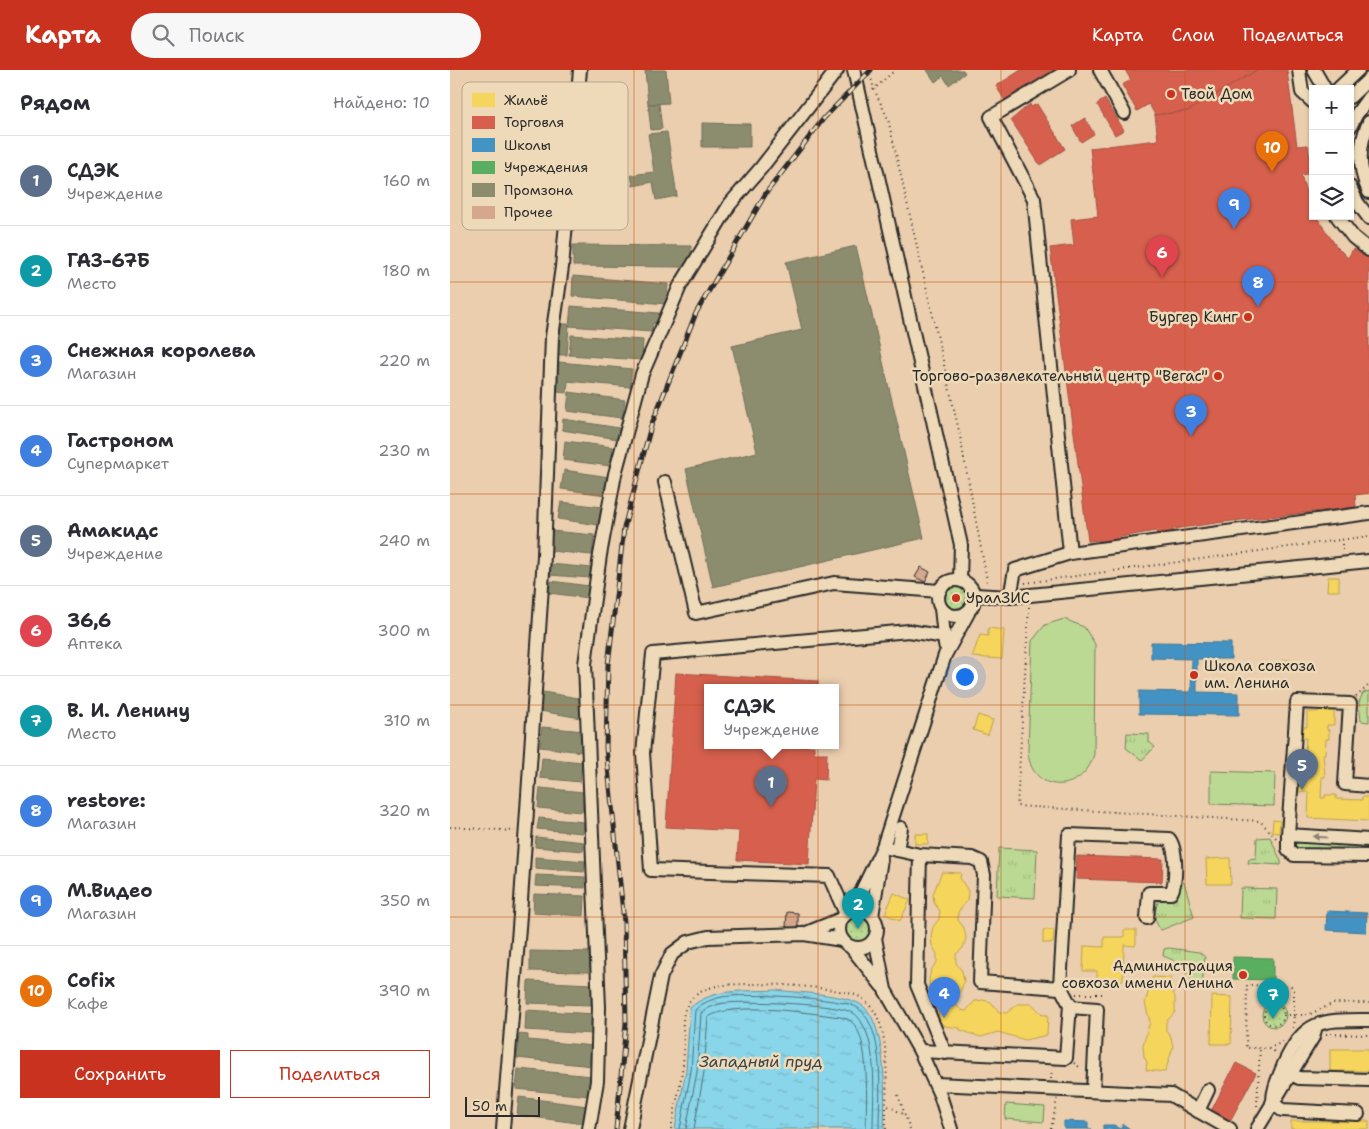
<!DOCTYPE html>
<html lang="ru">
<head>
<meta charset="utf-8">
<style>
  body { margin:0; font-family:"Shantell Sans",sans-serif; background:#f7f7f7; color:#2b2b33 }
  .controls { position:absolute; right:15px; top:15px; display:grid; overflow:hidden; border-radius:0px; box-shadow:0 1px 4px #0004 }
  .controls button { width:45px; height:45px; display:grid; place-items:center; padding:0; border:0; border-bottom:1px solid #e1e1e2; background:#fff; color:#2b2b33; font:25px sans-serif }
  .scale { position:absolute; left:15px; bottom:12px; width:75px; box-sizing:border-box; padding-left:5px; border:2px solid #2b2b2b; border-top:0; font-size:14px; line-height:18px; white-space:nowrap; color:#2b2b2b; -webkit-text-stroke:4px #eedab8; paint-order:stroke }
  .you { position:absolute; left:514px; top:606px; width:18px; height:18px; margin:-12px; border:4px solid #fff; border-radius:50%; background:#1a73e8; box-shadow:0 0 0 8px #1a73e833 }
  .badge { display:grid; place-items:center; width:32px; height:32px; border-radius:50%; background:#c8321e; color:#fff; font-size:16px; font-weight:700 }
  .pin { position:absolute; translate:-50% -41px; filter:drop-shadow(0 1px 2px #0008) }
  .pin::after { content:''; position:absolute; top:26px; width:18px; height:15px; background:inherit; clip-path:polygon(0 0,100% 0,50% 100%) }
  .popup { position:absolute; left:254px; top:614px; width:135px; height:65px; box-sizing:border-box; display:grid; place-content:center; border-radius:0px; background:#fff; filter:drop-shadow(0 1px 4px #0005); font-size:16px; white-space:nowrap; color:#7c7c81 }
  .popup b { font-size:19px; color:#2b2b33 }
  .popup::after { content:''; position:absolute; left:50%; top:100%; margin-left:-10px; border:10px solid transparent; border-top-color:#fff }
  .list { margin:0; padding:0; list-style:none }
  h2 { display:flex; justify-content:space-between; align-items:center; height:65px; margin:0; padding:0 20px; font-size:21px }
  h2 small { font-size:16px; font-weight:400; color:#7c7c81 }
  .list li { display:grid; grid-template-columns:32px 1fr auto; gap:15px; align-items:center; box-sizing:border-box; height:90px; padding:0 20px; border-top:1px solid #e1e1e2 }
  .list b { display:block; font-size:19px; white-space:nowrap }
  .list p { margin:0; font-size:16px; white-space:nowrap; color:#7c7c81 }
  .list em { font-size:16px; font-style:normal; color:#7c7c81 }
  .actions { display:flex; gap:10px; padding:15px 20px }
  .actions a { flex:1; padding:11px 0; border:1px solid #c8321e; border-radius:0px; text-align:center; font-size:18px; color:#c8321e }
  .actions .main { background:#c8321e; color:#fff }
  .icon { flex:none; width:28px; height:28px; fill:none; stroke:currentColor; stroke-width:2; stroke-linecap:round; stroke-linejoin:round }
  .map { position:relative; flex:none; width:919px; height:1059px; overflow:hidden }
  header { display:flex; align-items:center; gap:30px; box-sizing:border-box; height:70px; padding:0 25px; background:#c8321e; color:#fff }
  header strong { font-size:24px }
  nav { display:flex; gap:28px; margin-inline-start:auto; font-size:18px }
  .search { width:350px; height:45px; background:#f7f7f7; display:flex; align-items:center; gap:12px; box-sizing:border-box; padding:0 18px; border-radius:28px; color:#7c7c81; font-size:19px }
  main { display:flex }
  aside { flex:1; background:#fff }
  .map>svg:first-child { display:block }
  .grass { fill:url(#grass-dots); stroke:#73825e }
  .park { fill:url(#park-tufts); stroke:#73825e }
  .pitch { fill:#bbd992; stroke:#73825e }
  .water { fill:url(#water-ripples); stroke:#63919d }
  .homes { fill:#f6d55c; stroke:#b9a24d }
  .shops { fill:#d6604d; stroke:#a35043 }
  .schools { fill:#4393c3; stroke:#3c7495 }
  .public { fill:#5aae61; stroke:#4c8751 }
  .industry { fill:#8c8c6e; stroke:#6f6f5a }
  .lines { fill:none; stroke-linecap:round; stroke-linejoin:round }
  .shore { stroke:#516f77; stroke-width:1 }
  .building { fill:#d5a78d; stroke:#2b2b2b }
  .minor-casing { stroke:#2b2b2b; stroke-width:16 }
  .path { stroke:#2b2b2b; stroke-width:2; stroke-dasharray:1 4; stroke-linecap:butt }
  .minor { stroke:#eedab8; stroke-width:12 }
  .rail-casing { stroke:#2b2b2b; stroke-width:5 }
  .rail { stroke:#eedab8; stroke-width:3; stroke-dasharray:9; stroke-linecap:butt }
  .oneway { fill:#8c8272 }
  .grid { fill:none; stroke:#c25012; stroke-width:1; stroke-opacity:0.55 }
  .poi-dot { fill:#c8321e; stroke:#eedab8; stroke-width:2 }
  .labels { text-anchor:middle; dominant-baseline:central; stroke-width:5; stroke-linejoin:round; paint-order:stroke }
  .poi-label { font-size:15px; fill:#2b2b2b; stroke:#eedab8; text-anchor:start }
  .water-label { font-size:16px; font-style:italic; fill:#394448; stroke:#eedab8 }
  .key { fill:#eedab8; stroke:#b4a68e; stroke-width:1 }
  .key-label { font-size:14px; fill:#2b2b2b }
</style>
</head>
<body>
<header>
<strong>Карта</strong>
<div class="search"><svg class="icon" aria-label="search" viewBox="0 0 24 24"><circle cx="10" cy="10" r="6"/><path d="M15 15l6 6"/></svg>Поиск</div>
<nav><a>Карта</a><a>Слои</a><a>Поделиться</a></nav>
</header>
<main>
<aside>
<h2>Рядом<small>Найдено: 10</small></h2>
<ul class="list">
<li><span class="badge" style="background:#5c6f8a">1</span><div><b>СДЭК</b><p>Учреждение</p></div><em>160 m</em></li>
<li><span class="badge" style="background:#0f9aa8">2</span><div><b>ГАЗ-67Б</b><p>Место</p></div><em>180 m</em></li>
<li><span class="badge" style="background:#3f7fe0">3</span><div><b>Снежная королева</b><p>Магазин</p></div><em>220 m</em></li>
<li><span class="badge" style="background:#3f7fe0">4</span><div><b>Гастроном</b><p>Супермаркет</p></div><em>230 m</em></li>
<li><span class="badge" style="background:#5c6f8a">5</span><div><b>Амакидс</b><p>Учреждение</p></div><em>240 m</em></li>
<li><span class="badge" style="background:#e0444e">6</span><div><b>36,6</b><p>Аптека</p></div><em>300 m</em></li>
<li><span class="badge" style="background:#0f9aa8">7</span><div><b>В. И. Ленину</b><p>Место</p></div><em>310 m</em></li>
<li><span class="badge" style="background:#3f7fe0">8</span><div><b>restore:</b><p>Магазин</p></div><em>320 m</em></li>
<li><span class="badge" style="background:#3f7fe0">9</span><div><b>М.Видео</b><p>Магазин</p></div><em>350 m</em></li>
<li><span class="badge" style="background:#e8710a">10</span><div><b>Cofix</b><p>Кафе</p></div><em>390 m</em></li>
</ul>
<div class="actions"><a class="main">Сохранить</a><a>Поделиться</a></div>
</aside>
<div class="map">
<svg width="919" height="1059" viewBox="0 0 919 1059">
  <defs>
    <pattern id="grass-dots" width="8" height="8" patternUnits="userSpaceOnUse" patternTransform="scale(1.25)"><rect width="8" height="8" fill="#bbd992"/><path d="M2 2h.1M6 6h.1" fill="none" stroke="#a1ba7e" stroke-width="1.8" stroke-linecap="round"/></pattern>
    <pattern id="park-tufts" width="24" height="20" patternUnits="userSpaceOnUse" patternTransform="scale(1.25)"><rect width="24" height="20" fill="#bbd992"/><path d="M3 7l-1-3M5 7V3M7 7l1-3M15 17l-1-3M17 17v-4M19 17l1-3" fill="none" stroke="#a1ba7e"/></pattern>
    <pattern id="water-ripples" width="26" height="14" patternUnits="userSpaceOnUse" patternTransform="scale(1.25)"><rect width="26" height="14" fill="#89d5e9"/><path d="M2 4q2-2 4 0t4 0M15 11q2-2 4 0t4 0" fill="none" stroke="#76b7c8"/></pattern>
  </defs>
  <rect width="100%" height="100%" fill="#ebceae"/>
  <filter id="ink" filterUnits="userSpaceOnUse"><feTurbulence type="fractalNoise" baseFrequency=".02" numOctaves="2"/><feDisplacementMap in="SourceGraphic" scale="10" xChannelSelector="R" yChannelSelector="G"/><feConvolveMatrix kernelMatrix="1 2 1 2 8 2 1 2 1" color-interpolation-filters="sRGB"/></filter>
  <g filter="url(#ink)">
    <g class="grass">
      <circle cx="506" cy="528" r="11"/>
      <polygon points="846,770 919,774 919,783 849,781 843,776"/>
      <circle cx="407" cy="859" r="13"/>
      <circle cx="824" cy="945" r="12"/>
    </g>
    <g class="park">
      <polygon points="919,621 919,652 911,651 909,632 913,623"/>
      <polygon points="677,663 699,664 699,672 705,677 692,690 676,678"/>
      <polygon points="820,767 831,791 831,795 798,793 799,789 806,788 807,768"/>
      <polygon points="549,778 587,780 585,828 547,826"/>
      <path d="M734 812 744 847 711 860C703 851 704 841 709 830 720 826 724 815 734 812Z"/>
      <polygon points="791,818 827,819 826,849 790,848"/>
      <path d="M719 878 749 882 755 887 752 916 743 915C739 900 728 891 713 886L714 879Z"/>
    </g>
    <g class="pitch">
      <path d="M614 549 634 557 645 574 644 684C633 726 579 724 578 680L582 571 595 555Z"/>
      <polygon points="761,701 825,703 824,736 761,734"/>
      <polygon points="556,1034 595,1037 594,1052 555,1049"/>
    </g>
    <path class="water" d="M325 920C350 923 386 923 408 933 438 945 435 1032 434 1059H225L236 1000 240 938C263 917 295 922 325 920Z"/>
    <g class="homes">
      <polygon points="878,507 889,507 889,521 877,521"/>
      <polygon points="538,558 554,560 552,589 522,587 530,565 538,566"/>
      <rect x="833" y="590" width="10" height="6"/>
      <polygon points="868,640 884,641 884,655 877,655 877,660 879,660 879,669 876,669 875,684 873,684 875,707 872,707 871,728 875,728 875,725 886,725 886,729 912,730 912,727 919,727 919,751 858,748 859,722 849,722 848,695 852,695 852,685 855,685 856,668 852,668 853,657 857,657 857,642 868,642"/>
      <polygon points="528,645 543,650 538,665 523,660"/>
      <polygon points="823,750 830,751 829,763 822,762"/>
      <rect x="465" y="764" width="13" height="10"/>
      <polygon points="780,788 781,814 757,814 756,789"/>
      <polygon points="492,802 511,803 510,808 518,821 517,831 508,842 508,850 514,858 516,868 513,878 506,884 506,893 512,901 514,911 511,920 504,928 504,933 511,940 516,941 525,931 533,930 541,932 549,942 557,943 567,934 582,934 593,945 598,945 597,965 575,970 548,962 531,967 510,960 510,958 495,956 489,951 488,932 485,932 485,927 480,919 479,909 481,900 487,892 487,884 482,875 481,866 483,857 489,849 490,841 484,833 483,824"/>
      <polygon points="444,823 460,830 450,851 435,844"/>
      <polygon points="593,860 604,860 603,873 593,873"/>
      <polygon points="674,860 686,860 686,873 685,876 674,875 673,910 647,910 647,901 633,901 634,876 654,877 654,867 674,867"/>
      <polygon points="703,907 721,908 720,916 725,927 725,942 716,952 716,960 721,967 723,977 715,1002 696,1000 697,992 694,987 693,975 700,952 695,933"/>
      <polygon points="762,926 782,927 781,974 761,974"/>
      <rect x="880" y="979" width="39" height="22"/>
      <rect x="841" y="1051" width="78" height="8"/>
    </g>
    <g class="shops">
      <polygon points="571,0 610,0 557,34 546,16"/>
      <polygon points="675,0 807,0 738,41 705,45 699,34 687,41 672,15 681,10"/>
      <polygon points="807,0 837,0 847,76 858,75 862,103 851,105 863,146 866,146 886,176 898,188 903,179 919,189 919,423 905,425 906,437 774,452 723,459 724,463 707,465 706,461 670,467 670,470 649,473 649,470 638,471 600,178 624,175 621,149 648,146 640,78 708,70 705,45 738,41"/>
      <polygon points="655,29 674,60 665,65 647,34"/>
      <polygon points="580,34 581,37 587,34 615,79 590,95 561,50"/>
      <polygon points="635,48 644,64 631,72 622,56"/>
      <polygon points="226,603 368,611 368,618 257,618 257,676 364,676 364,683 377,683 376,710 364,709 359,794 287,790 289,761 216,757"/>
      <polygon points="627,786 713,789 712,812 626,809"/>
      <polygon points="786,993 806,1003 780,1051 761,1041"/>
    </g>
    <g class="schools">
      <polygon points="701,572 781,573 781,589 747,589 747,622 789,623 789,645 689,644 689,621 741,622 742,589 701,588"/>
      <polygon points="877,841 917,843 916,862 876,860"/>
      <polygon points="614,1051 638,1052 638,1059 642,1059 614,1059"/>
      <polygon points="673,1054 680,1059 653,1059 653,1055 664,1055 671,1059"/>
    </g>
    <polygon class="public" points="783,887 823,888 823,910 783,909"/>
    <g class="industry">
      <polygon points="195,0 216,0 219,33 198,34"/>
      <polygon points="477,0 513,0 515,3 499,15 493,6 485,12"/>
      <polygon points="198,34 209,34 212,59 201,60"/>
      <polygon points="252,53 300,54 300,77 252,77"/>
      <polygon points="217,62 227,126 206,130 203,112 183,116 181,105 204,102 198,64"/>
      <polygon points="140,87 159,88 157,120 138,119"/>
      <polygon points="123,175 241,176 241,186 234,197 123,196"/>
      <polygon points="406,176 474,468 263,517 236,399 307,382 282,276 352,260 336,192"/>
      <polygon points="123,206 218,214 216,234 122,226"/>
      <polygon points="121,236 209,243 209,254 203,253 202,262 119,256"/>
      <polygon points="107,254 119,254 117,285 106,285"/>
      <polygon points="121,265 193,270 192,290 119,285"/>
      <polygon points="109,292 182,299 180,317 118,311 117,323 106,322"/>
      <polygon points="119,322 175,330 172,348 117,341"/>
      <polygon points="113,349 169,358 168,369 112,360"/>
      <polygon points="115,371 163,377 161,396 113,390"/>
      <polygon points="114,400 159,407 156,425 111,419"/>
      <polygon points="111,432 152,437 149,455 108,449"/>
      <polygon points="102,461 144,465 142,485 100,481"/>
      <polygon points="100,494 142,498 141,508 99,505"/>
      <polygon points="101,511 139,516 138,528 99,523"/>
      <polygon points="93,622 134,629 131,648 90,641"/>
      <polygon points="92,657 134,661 132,682 90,677"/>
      <polygon points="92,688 132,692 130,712 90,708"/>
      <polygon points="90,718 134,722 132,742 88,738"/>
      <polygon points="89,748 134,752 133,763 87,759"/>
      <polygon points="86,767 134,772 133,781 85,777"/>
      <polygon points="85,787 135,791 134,802 85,798"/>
      <polygon points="86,805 135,807 135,818 85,816"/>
      <polygon points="84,824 135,826 134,846 83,843"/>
      <polygon points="80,881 140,882 139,902 80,901"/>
      <polygon points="78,911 142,914 141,935 77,933"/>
      <polygon points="76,940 145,944 144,964 75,960"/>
      <polygon points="69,964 78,965 78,970 144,976 142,996 67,988"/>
      <polygon points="68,999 142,1006 140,1026 66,1019"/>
      <polygon points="69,1027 137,1036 135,1054 67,1045"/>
    </g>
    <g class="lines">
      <g class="shore">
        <path d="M230 1059 241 1001 245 940C252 933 262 929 272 927 292 923 393 927 408 938 411 940 416 946 418 950 434 978 429 1027 429 1059"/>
        <path d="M236 1059 247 1002 251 943C257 938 267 934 275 933 295 931 391 933 405 944 407 946 411 950 412 953 428 979 423 1029 423 1059"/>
        <path d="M244 1059 254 1002 258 947C284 931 359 943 390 947 394 948 398 949 401 951 421 968 416 1034 416 1059"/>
      </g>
    </g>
    <g class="building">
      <polygon points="471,497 480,502 475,512 465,507"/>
      <polygon points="337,842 348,843 348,858 336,857"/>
    </g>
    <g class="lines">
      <g class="minor-casing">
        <g id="minor">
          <polyline points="404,0 511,475 510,510"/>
          <polyline points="619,0 541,47 584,129 620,483"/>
          <polyline points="650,0 674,43"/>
          <polyline points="849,0 852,22 863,32"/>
          <polyline points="864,0 875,19"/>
          <polyline points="888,19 908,0"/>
          <polyline points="900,27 919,9"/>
          <path d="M919 52C908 76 908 98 919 122"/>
          <polyline points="900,57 906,45 919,27"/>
          <polyline points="900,117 907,132 919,148"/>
          <polyline points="887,146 903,167 919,180"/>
          <polyline points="215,412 246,543 384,513 489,521"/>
          <circle cx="506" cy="528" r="18"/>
          <polyline points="525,525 560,527 919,491"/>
          <polyline points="560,527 565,500 620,483 919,443"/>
          <polyline points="491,538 495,575"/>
          <polyline points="838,765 847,632 900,634 895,714 919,716"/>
          <polyline points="919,770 838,765 838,779 844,785 919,786"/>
          <polyline points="433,777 470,785 522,788 531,792 534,805 530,912 610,918"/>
          <polyline points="447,780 451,758"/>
          <polyline points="470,785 467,915 495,983"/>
          <circle cx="408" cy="859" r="19"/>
          <polyline points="402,841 433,777 495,585 518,543"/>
          <polyline points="396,844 379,806 201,800 193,683 203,584 459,561 495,567"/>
          <polyline points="422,846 431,789"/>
          <polyline points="354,864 391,849"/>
          <polyline points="425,868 435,920 470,981 490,1025 501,1059"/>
          <polyline points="401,877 432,916"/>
          <polyline points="620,937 647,939 643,1021"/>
          <path d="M470 981 616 988 620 935 610 916 619 765 719 769C727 779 727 812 721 823H699L697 848"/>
          <polyline points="839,1003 849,1008 919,1010"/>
          <polyline points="486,1014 721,1025 748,1041"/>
          <polyline points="758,1020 748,1041 780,1059"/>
          <path d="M823 1031C823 1018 829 1007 834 994 855 948 873 950 919 950"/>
          <polyline points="822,1033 832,1040 908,1044"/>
          <polyline points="53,1059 70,845 94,486 102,267 112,197 130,0"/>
          <polyline points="139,1059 147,1011 149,937 135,594 150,485 165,404 192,304 230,216 280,134 311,98 387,0"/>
          <polyline points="180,1059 211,906 222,884 238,872 258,867 354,864 392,870"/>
          <polyline points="807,1059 863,967 866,956"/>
        </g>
      </g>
      <g class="path">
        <polyline points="419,0 424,19 438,49 509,361 537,510 536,514"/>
        <polyline points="423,20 445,0"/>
        <polyline points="892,469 892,482"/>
        <polyline points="575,513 919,466"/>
        <polyline points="579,537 567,736 810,751 827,769"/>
        <polyline points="906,627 919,615"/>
        <polyline points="0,757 65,761"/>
        <polyline points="626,924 655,924"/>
        <circle cx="824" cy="945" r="10"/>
        <polyline points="843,958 844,945 858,945 884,933 919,933"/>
        <polyline points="876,964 919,965"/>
        <polyline points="833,972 819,978 796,978 797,915 841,916 844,921 844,945 834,945"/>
        <polyline points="819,978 826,983"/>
        <polyline points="624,993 632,999"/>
        <polyline points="601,1009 602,999"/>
        <polyline points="448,1025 460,1059"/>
        <polyline points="807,1036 810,978"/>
        <path d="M221 1059C226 1033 233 1006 234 980 234 966 230 948 237 935 242 925 258 917 268 916 295 911 384 916 408 926 413 928 418 934 422 938 439 959 437 1009 436 1035L455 1045"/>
        <polyline points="436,1059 436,1035"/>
        <polyline points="601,1059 607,1029"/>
      </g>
      <use href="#minor" class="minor"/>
      <g class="rail-casing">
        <polyline id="rail" points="166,1059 176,953 174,852 156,678 158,595 174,458 201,356 246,243 316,123 374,48 421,0"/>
      </g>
      <use href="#rail" class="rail"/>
    </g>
    <defs><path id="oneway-solid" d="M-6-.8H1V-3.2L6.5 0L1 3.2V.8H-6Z" transform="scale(1.25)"/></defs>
    <use class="oneway" href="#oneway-solid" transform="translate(870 767) rotate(-177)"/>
  </g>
  <path class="grid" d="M184 0V1059M368 0V1059M551 0V1059M735 0V1059M0 212H919M0 424H919M0 635H919M0 847H919"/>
  <g class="poi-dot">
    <circle cx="721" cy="24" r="5"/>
    <circle cx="798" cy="247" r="5"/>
    <circle cx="768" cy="306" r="5"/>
    <circle cx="506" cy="528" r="5"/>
    <circle cx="744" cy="605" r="5"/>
    <circle cx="793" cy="905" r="5"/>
  </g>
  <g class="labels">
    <g class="poi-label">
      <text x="731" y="24">Твой Дом</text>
      <text x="788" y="247" text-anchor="end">Бургер Кинг</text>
      <text x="758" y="306" text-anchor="end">Торгово-развлекательный центр "Вегас"</text>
      <text x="516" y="528">УралЗИС</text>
      <text x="754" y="596">Школа совхоза<tspan x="754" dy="17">им. Ленина</tspan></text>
      <text x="783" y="896" text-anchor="end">Администрация<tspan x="783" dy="17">совхоза имени Ленина</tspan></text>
    </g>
    <g class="water-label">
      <text x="311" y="991">Западный пруд</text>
    </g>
  </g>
  <rect x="12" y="12" width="166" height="148" rx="8" class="key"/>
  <rect x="22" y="23" width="23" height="14" fill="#f6d55c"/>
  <rect x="22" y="46" width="23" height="13" fill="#d6604d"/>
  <rect x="22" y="68" width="23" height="14" fill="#4393c3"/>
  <rect x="22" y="91" width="23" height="13" fill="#5aae61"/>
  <rect x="22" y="113" width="23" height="14" fill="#8c8c6e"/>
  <rect x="22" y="136" width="23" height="13" fill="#d5a78d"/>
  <g class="key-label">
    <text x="54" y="35">Жильё</text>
    <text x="54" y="57">Торговля</text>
    <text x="54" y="80">Школы</text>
    <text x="54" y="102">Учреждения</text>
    <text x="54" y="125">Промзона</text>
    <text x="54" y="147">Прочее</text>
  </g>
</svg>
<div class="controls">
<button>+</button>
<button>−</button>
<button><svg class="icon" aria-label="layers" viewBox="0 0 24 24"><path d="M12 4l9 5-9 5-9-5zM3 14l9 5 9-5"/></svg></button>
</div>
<div class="scale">50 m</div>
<div class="you"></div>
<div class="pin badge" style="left:321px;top:737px;background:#5c6f8a">1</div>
<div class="popup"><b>СДЭК</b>Учреждение</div>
<div class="pin badge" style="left:408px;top:859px;background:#0f9aa8">2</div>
<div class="pin badge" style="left:741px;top:366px;background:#3f7fe0">3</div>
<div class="pin badge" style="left:494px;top:948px;background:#3f7fe0">4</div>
<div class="pin badge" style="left:852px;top:720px;background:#5c6f8a">5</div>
<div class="pin badge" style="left:712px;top:207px;background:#e0444e">6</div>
<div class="pin badge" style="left:823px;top:949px;background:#0f9aa8">7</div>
<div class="pin badge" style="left:808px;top:237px;background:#3f7fe0">8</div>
<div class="pin badge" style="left:784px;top:159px;background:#3f7fe0">9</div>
<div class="pin badge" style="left:822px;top:102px;background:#e8710a">10</div>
</div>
</main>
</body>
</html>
